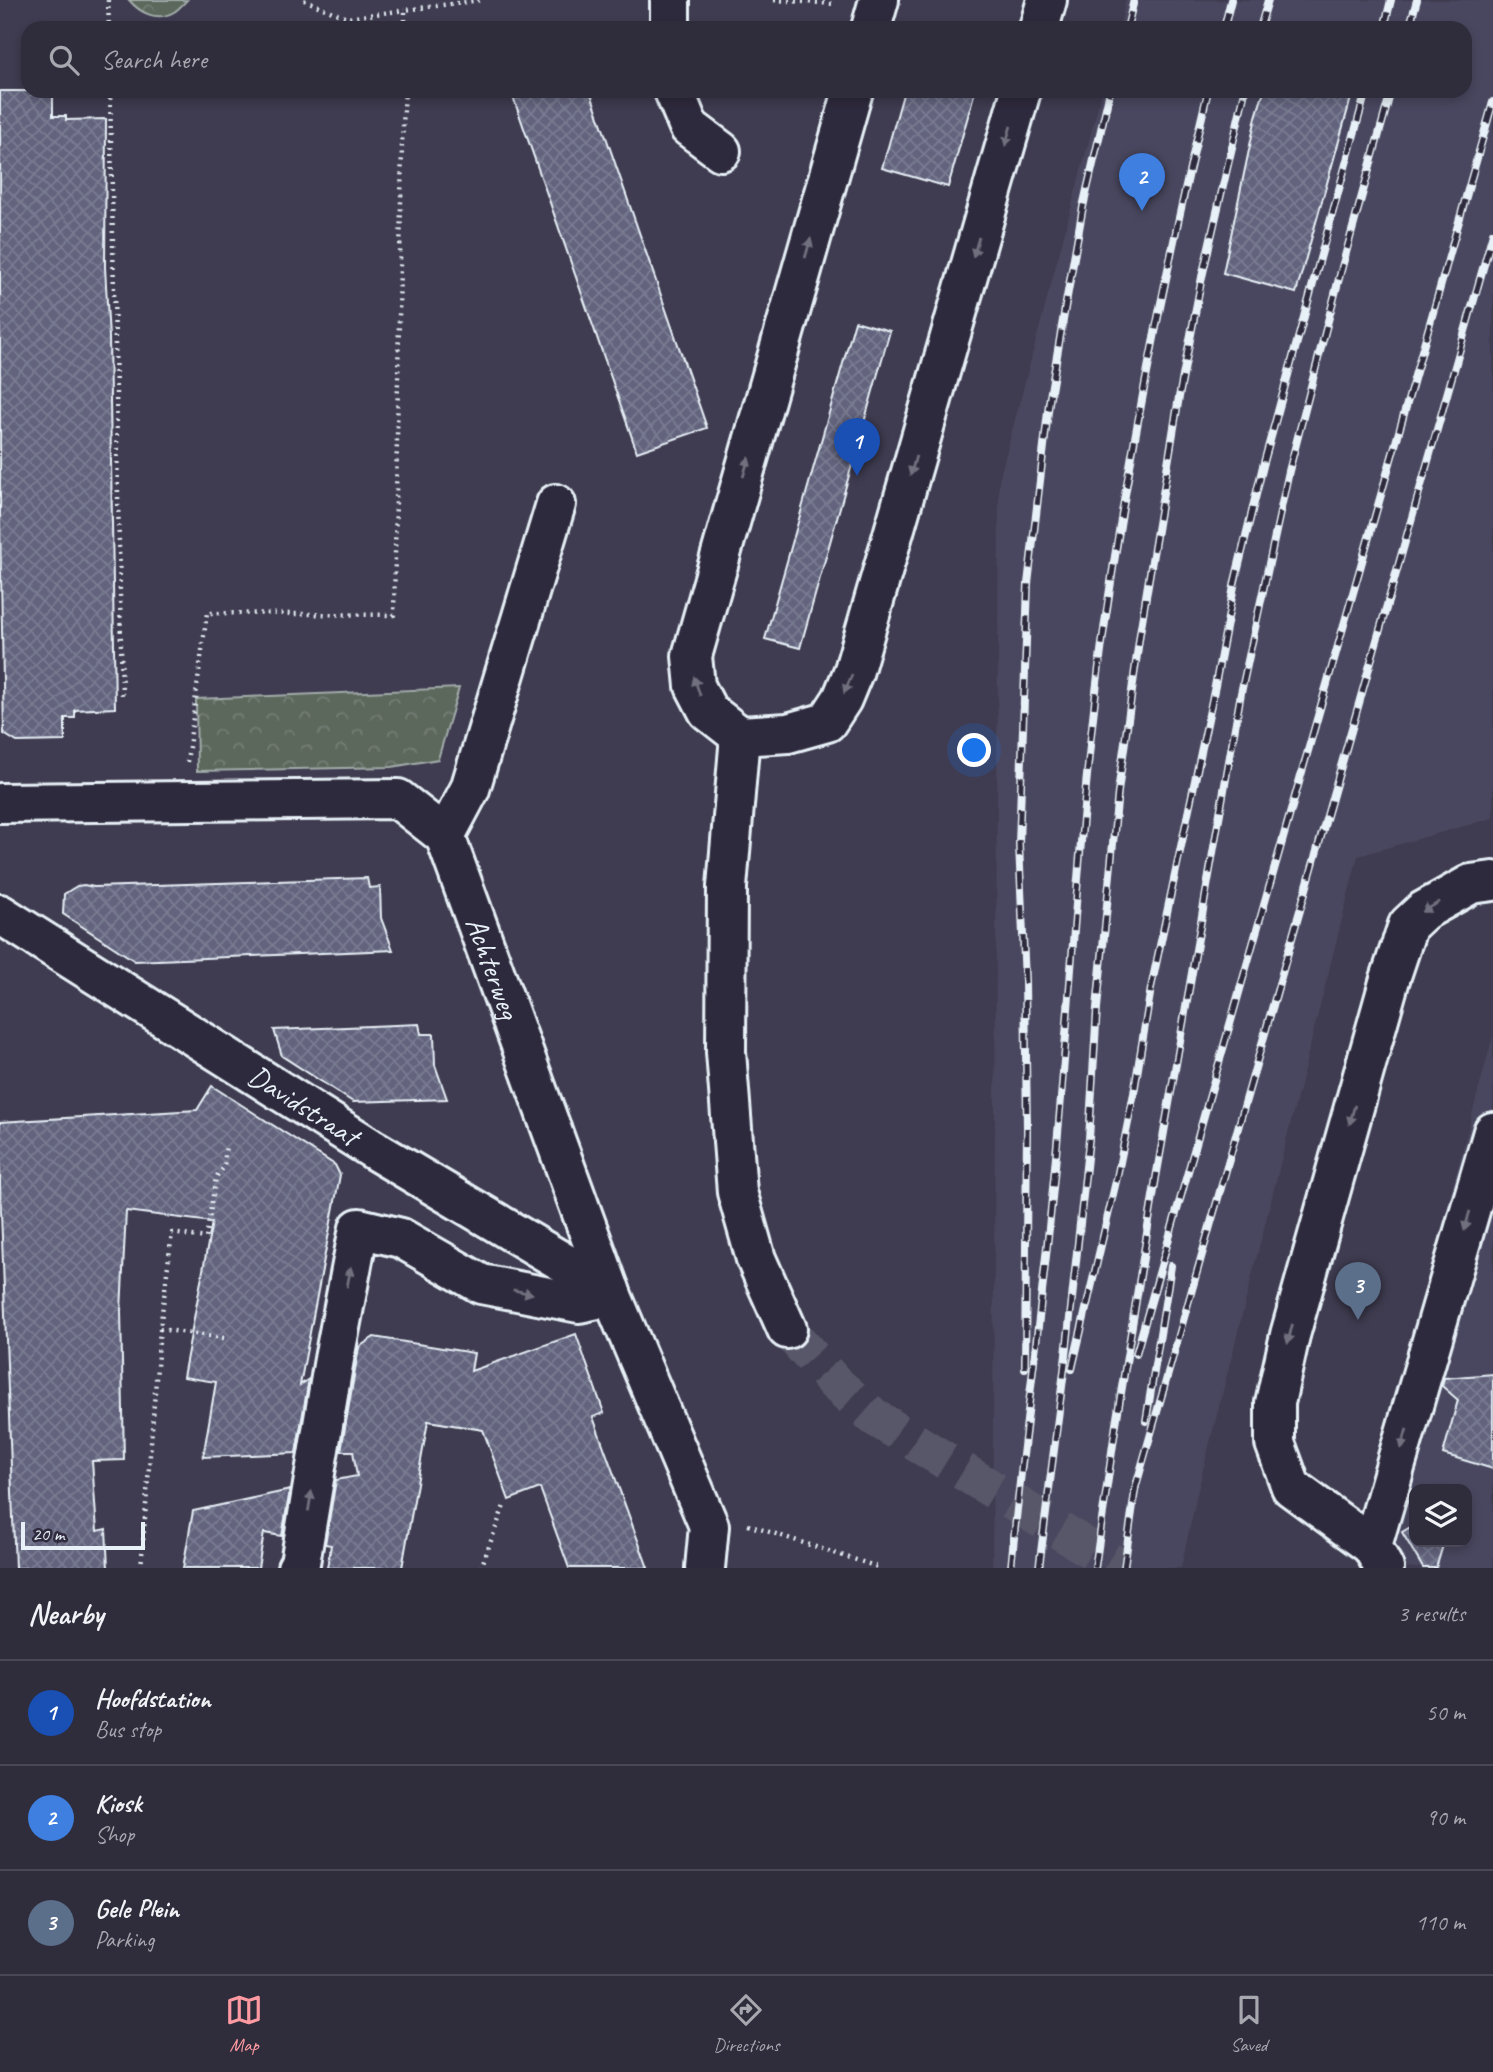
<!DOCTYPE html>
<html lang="en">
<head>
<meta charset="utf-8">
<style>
  body { margin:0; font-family:Caveat,sans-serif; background:#3b3847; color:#f1f3f6 }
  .controls { position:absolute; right:21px; bottom:21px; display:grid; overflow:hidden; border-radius:14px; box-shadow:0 4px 10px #0003 }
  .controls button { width:63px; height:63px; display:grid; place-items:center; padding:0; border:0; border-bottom:2px solid #4a4856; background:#2f2c3c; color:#f1f3f6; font:35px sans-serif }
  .scale { position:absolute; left:21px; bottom:18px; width:124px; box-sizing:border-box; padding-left:7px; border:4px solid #e8f1f8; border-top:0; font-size:19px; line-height:24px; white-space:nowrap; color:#e8f1f8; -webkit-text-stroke:5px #2f2a3d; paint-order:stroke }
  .you { position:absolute; left:975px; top:751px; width:24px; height:24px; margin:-18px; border:5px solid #fff; border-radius:50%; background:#1a73e8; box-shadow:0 0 0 10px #1a73e833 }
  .badge { display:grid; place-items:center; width:46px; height:46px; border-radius:50%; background:#ff9aa2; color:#fff; font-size:23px; font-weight:700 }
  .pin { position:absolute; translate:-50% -58px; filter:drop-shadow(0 2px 4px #0008) }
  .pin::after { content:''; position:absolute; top:37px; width:24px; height:21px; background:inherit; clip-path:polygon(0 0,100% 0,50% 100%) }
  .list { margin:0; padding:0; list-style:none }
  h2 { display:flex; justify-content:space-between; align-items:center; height:91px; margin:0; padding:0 28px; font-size:30px }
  h2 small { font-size:23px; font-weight:400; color:#a7a7af }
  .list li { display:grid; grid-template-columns:46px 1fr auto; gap:21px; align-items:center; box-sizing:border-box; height:105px; padding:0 28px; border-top:2px solid #4a4856 }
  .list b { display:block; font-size:26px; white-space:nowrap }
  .list p { margin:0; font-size:23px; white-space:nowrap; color:#a7a7af }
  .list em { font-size:23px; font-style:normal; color:#a7a7af }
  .icon { flex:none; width:38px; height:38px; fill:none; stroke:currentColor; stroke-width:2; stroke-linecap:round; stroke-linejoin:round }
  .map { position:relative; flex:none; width:1493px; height:1568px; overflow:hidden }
  .search { position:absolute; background:#2f2c3c; box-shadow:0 4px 10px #0003; left:21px; right:21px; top:21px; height:77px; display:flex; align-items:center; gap:18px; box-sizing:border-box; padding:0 24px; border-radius:21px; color:#a7a7af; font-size:26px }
  .sheet { height:406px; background:#2f2c3c }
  nav { display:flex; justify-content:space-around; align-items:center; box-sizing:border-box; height:98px; border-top:2px solid #4a4856; background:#2f2c3c; font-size:19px; color:#a7a7af }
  nav a { display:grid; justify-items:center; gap:4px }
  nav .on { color:#ff9aa2 }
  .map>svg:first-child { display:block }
  .built { fill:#4a475e; fill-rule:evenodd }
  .forest { fill:url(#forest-crowns); stroke:#a2acaa; stroke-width:2 }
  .building { fill:url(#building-cross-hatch); stroke:#e8f1f8; stroke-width:2 }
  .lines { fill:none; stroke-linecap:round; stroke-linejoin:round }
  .minor-tunnel { stroke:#585669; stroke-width:38; stroke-dasharray:38 19; stroke-linecap:butt }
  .minor-casing { stroke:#e8f1f8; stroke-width:44 }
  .path { stroke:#e8f1f8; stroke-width:4.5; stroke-dasharray:2 5; stroke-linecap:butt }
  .minor { stroke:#2f2a3d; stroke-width:38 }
  .rail-casing { stroke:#e8f1f8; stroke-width:8 }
  .rail { stroke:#2f2a3d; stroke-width:5; stroke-dasharray:16; stroke-linecap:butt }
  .oneway { fill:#70707e }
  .labels { text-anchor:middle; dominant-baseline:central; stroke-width:5; stroke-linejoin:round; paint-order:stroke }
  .street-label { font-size:30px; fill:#e8f1f8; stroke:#2f2a3d }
</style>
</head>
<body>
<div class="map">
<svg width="1493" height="1568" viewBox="0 0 1493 1568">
  <defs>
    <pattern id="forest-crowns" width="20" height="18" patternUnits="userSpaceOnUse" patternTransform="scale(1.75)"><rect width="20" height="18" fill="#5d685d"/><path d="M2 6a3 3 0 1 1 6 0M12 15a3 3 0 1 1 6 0" fill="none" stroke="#747e75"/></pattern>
    <pattern id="building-cross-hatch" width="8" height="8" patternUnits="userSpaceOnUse" patternTransform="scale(1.75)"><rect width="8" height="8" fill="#63647e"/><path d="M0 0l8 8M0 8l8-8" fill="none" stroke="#797b91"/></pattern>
  </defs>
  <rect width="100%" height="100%" fill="#3f3b50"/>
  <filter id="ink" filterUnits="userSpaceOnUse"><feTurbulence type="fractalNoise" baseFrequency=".0143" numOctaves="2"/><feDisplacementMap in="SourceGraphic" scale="14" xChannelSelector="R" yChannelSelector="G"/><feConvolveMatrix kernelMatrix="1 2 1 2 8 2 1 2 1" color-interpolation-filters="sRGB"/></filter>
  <g filter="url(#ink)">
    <g class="built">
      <polygon points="1126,0 1493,0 1493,818 1358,856 1198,1490 1181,1568 992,1568 999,480 1102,91 1465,91 1465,28 1119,28"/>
      <path d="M1493 1036V1568H1368L1356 1548ZM1414 1489H1467V1542H1414Z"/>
    </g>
    <g class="forest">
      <path d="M129 0H187C183 4 179 9 174 12 157 22 140 13 129 0Z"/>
      <polygon points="459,688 438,759 392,767 197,771 196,699"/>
    </g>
    <g class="building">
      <polygon points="0,91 53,91 53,116 66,116 66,120 106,119 105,267 109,338 115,708 75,710 75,718 65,718 65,741 17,742 4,734 0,523"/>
      <polygon points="511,91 590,91 707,428 637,452"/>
      <polygon points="904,91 975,91 948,187 882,168"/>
      <polygon points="1264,91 1353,91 1296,293 1223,273 1256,117"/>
      <polygon points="855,321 890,331 800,648 765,639"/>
      <polygon points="367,878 369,888 380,887 381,918 393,950 135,961 63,914 64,894 77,886 84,885 94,887"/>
      <polygon points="419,1024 421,1034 434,1034 435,1065 447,1099 353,1102 282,1056 274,1030"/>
      <polygon points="212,1086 335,1165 340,1175 300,1385 309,1379 296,1453 203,1457 216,1382 183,1377 212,1222 126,1211 121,1311 124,1460 92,1461 97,1531 106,1529 108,1568 15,1568 0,1187 0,1122 197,1110"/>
      <polygon points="576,1334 604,1413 593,1417 648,1568 569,1568 540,1488 509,1500 483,1430 428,1421 402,1568 327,1568 331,1545 325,1544 336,1480 357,1476 353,1451 341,1451 359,1347 374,1337 474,1353 471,1371"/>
      <polygon points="1493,1374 1493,1469 1443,1454 1458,1400 1442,1386 1444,1378"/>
      <polygon points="290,1490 282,1536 264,1533 258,1568 183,1568 193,1511"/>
      <polygon points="1414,1525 1414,1542 1444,1542 1436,1568 1423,1568 1402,1532"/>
    </g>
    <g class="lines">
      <polyline class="minor-tunnel" points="787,1329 835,1383 874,1417 1121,1568"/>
      <g class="minor-casing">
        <g id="minor">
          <polyline points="670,28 670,0"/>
          <polyline points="871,28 879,0"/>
          <polyline points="1039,28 1047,0"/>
          <polyline points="674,91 689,127 721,151"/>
          <polyline points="853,91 692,656 695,686 708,711 740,736 788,733 827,722 842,699 854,670 1021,91"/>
          <polyline points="740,736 727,887 726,1052 737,1192 756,1259 787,1329"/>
          <path id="s1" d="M0 803 398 799 445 836 612 1296 709 1526 705 1568"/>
          <polyline points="445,836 470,789 556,504"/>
          <path id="s2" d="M0 914 374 1150 610 1290"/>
          <polyline points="1372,1546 1291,1487 1275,1443 1275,1403 1290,1335 1390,979 1408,925 1423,911 1471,884 1493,881"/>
          <polyline points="297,1568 300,1563 334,1359 359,1228 401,1238 481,1284 579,1303 612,1296"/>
          <polyline points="1384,1568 1372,1546 1493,1132"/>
        </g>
      </g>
      <g class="path">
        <polyline points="108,0 109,28"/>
        <polyline points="304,0 347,18 405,10"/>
        <polyline points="774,0 835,4"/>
        <polyline points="405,28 405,10 481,0"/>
        <polyline points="110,91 122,696"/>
        <polyline points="187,762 207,613 394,615 402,143 405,91"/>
        <polyline points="224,1338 160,1329 172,1233 206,1238 216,1177 224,1167 226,1144"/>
        <polyline points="748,1525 881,1568"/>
        <polyline points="141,1568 160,1329"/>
        <polyline points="481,1568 505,1503"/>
      </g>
      <use href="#minor" class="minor"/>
      <g class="rail-casing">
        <g id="rail">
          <polyline points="1127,28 1134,0"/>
          <polyline points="1224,28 1231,0"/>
          <polyline points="1260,28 1268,0"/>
          <polyline points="1384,28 1391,0"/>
          <polyline points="1409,28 1417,0"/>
          <polyline points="1136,1354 1493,102"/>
          <polyline points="1025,1368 1027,1128 1025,981 1019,844 1028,584 1049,403 1064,314 1083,207 1110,91"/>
          <polyline points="1072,1369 1117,1177 1134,1093 1151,988 1215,686 1235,581 1263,466 1366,91"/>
          <polyline points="1146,1421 1171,1266"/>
          <polyline points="1134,1493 1493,233"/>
          <path d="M1011 1568C1023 1441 1041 1315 1053 1188 1071 1004 1078 819 1103 636 1129 452 1165 271 1208 91"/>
          <polyline points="1039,1568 1066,1355 1089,1139 1097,1008 1118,792 1140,633 1179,397 1202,277 1245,91"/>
          <polyline points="1095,1568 1116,1424 1156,1178 1241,693 1289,471 1342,267 1391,91"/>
          <polyline points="1124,1568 1136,1484"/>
        </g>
      </g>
      <use href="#rail" class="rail"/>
    </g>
    <defs><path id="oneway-solid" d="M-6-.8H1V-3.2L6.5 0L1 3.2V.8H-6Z" transform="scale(1.75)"/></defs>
    <g class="oneway">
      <use href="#oneway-solid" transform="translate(1008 136) rotate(106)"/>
      <use href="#oneway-solid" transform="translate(976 247) rotate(106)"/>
      <use href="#oneway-solid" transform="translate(808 248) rotate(-74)"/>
      <use href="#oneway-solid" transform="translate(913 466) rotate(106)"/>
      <use href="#oneway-solid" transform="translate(746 467) rotate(-74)"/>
      <use href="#oneway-solid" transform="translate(848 684) rotate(113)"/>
      <use href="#oneway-solid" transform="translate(697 686) rotate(-108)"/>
      <use href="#oneway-solid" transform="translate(1431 907) rotate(149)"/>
      <use href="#oneway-solid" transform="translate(1352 1115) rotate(106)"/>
      <use href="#oneway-solid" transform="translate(1467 1221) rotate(106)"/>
      <use href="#oneway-solid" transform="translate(349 1277) rotate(-79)"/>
      <use href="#oneway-solid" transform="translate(523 1292) rotate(11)"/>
      <use href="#oneway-solid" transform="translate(1290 1334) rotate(104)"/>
      <use href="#oneway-solid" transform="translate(1404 1439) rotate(106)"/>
      <use href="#oneway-solid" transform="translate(310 1501) rotate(-81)"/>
    </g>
  </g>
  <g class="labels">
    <g class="street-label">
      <text stroke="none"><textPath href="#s1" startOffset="598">Achterweg</textPath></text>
      <text stroke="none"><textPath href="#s2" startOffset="359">Davidstraat</textPath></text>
    </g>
  </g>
</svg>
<div class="controls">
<button><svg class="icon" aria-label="layers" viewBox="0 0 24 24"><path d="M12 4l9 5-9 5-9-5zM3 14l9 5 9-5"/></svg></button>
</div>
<div class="scale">20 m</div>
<div class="you"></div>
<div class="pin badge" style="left:857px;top:476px;background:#1a4fb4">1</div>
<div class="pin badge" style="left:1142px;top:211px;background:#3f7fe0">2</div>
<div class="pin badge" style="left:1358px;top:1320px;background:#5c6f8a">3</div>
<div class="search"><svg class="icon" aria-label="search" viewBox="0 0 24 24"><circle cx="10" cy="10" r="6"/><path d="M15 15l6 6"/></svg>Search here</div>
</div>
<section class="sheet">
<h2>Nearby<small>3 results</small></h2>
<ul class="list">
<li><span class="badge" style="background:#1a4fb4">1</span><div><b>Hoofdstation</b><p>Bus stop</p></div><em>50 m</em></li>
<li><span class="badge" style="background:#3f7fe0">2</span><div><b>Kiosk</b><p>Shop</p></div><em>90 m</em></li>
<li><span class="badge" style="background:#5c6f8a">3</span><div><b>Gele Plein</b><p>Parking</p></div><em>110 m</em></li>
</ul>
</section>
<nav>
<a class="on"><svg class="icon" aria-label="map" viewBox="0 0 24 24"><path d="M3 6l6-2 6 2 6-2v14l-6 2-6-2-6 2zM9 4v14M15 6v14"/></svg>Map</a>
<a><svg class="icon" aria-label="directions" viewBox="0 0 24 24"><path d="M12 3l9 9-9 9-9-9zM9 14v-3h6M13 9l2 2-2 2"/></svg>Directions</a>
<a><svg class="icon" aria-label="saved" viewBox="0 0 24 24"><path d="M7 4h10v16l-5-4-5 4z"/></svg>Saved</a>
</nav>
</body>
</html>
